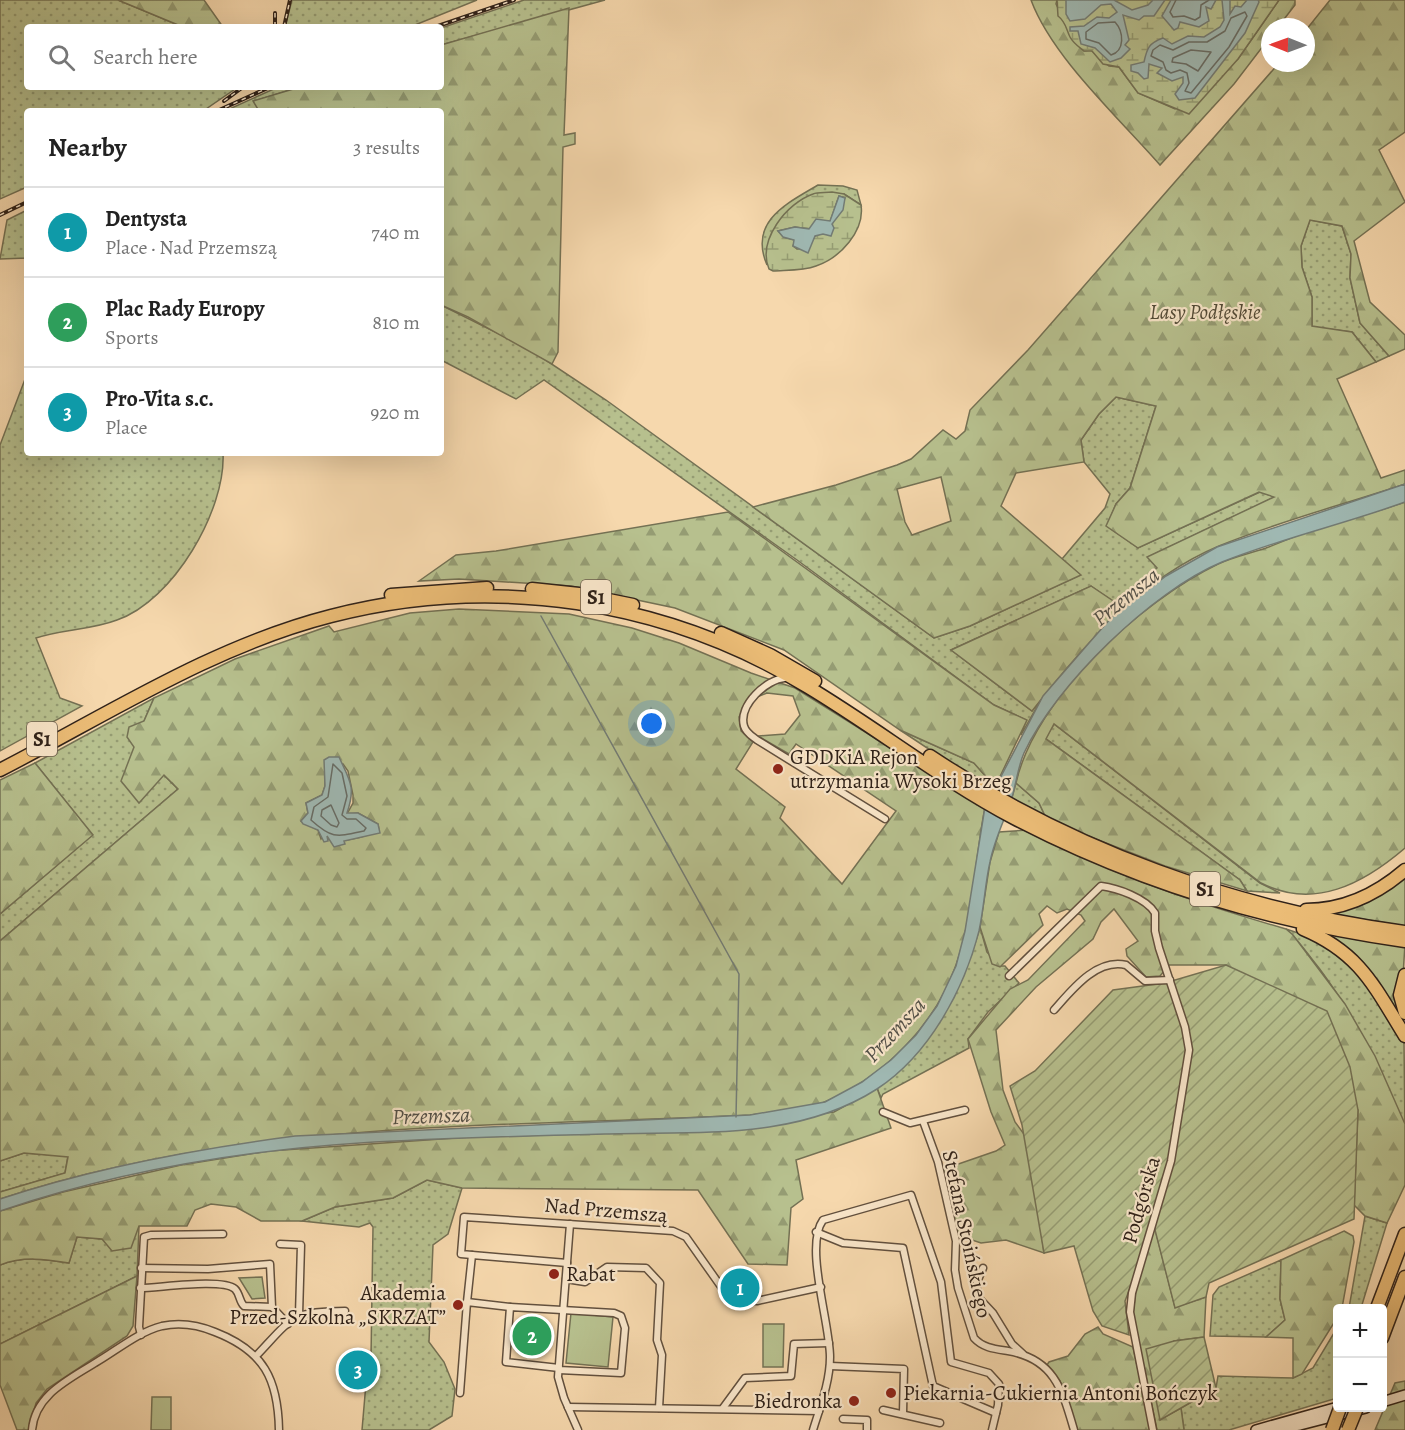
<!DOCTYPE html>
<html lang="en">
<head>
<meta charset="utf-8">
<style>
  body { margin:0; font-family:Alegreya,serif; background:#f6f6f6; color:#222 }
  .controls { position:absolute; right:18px; bottom:18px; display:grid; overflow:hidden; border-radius:6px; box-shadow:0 6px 24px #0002 }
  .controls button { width:54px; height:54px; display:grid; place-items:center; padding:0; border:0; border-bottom:2px solid #e0e0e0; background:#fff; color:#222; font:30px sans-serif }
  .compass { position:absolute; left:1261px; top:18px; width:54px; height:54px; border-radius:50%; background:#fff; box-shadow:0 6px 24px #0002; rotate:271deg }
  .you { position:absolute; left:652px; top:724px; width:21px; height:21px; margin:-15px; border:4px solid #fff; border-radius:50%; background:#1a73e8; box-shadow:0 0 0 9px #1a73e833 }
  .badge { display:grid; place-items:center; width:39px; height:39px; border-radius:50%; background:#111827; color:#fff; font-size:20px; font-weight:700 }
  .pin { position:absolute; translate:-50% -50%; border:3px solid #fff; box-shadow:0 2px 6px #0006 }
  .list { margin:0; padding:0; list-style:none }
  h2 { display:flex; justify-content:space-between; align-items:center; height:78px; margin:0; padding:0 24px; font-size:26px }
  h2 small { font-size:20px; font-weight:400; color:#767676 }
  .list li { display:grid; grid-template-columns:39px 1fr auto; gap:18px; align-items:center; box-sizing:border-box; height:90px; padding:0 24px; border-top:2px solid #e0e0e0 }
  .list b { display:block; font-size:22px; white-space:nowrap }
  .list p { margin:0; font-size:20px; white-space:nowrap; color:#767676 }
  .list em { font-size:20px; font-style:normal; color:#767676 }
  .icon { flex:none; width:33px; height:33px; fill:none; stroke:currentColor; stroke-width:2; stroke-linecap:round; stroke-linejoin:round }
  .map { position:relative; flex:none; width:1405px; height:1430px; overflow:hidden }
  .search { position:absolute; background:#fff; box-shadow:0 6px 24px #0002; left:24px; top:24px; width:420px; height:66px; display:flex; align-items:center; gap:15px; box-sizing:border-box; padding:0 21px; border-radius:6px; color:#767676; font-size:22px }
  .panel { position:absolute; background:#fff; box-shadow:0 6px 24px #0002; left:24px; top:108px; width:420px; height:348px; border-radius:6px }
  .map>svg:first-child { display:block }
  .grass { fill:url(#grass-dots); stroke:#747154; stroke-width:1.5 }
  .forest { fill:url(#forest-firs); stroke:#747154; stroke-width:1.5; fill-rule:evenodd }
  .wetland { fill:url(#wetland-marsh); stroke:#747154; stroke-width:1.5; fill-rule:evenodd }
  .park { fill:#b7c08e; stroke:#747154; stroke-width:1.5 }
  .garden { fill:url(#garden-furrows); stroke:#747154; stroke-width:1.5 }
  .water { fill:#9fb8b2; stroke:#737c75; stroke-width:1.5 }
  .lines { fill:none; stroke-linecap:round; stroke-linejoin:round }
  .shore { stroke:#686d66; stroke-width:1.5 }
  .stream { stroke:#737c75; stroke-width:1.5 }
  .street-casing { stroke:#62503e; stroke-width:9 }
  .secondary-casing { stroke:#302219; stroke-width:12 }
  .highway-casing { stroke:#302219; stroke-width:15 }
  .street { stroke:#f9e6ca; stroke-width:6 }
  .secondary { stroke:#f9e6ca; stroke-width:9 }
  .highway { stroke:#ebbc76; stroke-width:12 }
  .rail-casing { stroke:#302219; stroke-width:4 }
  .rail { stroke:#f9e6ca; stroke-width:1.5; stroke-dasharray:4.5; stroke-linecap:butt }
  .highway-bridge-casing { stroke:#302219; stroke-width:15; stroke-linecap:butt }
  .highway-bridge { stroke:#ebbc76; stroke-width:12 }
  .poi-dot { fill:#8f2418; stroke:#f9e6ca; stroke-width:2 }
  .labels { text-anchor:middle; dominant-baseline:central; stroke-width:4.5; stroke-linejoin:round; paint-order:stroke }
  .shield { fill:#f9e6ca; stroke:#6c5d4e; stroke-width:1.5 }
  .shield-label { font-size:20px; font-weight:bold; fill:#302219 }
  .park-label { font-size:21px; font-style:italic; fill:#524a36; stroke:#f9e6ca }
  .poi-label { font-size:21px; fill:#302219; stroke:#f9e6ca; text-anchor:start }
  .street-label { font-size:21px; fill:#302219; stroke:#f9e6ca }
  .water-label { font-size:22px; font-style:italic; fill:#514f47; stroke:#f9e6ca }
</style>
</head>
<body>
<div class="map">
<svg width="1405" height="1430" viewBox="0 0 1405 1430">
  <defs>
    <pattern id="grass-dots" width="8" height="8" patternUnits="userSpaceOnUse" patternTransform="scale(1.5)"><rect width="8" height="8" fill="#b7c08e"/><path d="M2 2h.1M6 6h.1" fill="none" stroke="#959c73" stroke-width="1.8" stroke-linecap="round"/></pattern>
    <pattern id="forest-firs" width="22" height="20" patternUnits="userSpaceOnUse" patternTransform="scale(1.5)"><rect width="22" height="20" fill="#b7c08e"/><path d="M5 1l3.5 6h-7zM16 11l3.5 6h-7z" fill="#959c73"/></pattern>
    <pattern id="wetland-marsh" width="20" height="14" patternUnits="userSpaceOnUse" patternTransform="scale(1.5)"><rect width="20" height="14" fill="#b7c08e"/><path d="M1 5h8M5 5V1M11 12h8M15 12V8" fill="none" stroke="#959c73"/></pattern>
    <pattern id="garden-furrows" width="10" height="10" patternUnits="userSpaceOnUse" patternTransform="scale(1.5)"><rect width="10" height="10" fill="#b7c08e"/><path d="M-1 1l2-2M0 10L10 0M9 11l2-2" fill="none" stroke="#959c73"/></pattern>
  </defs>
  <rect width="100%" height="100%" fill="#f6d8ad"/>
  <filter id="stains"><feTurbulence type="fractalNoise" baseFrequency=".00333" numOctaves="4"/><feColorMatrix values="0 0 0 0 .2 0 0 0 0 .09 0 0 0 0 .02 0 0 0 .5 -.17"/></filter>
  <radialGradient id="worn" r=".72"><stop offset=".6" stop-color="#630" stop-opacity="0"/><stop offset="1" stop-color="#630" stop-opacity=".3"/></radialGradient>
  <g class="grass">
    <polygon points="0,0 118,0 183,27 27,27 27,87 238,87 203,111 27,111 27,187 0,199"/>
    <polygon points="292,0 477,0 410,27 285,27"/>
    <polygon points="524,0 605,0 441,45 441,28"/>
    <polygon points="278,87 300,87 254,101 259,111 225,111"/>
    <path d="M818 185 843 186 857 190 861 205 844 194 768 250 767 265C748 221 788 203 818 185Z"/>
    <polygon points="27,210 27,258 0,259 7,220"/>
    <polygon points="1310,220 1342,226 1351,254 1350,278 1360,323 1389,356 1376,362 1352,332 1312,327 1312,297 1302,267 1301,246"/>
    <polygon points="441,305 529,349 606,400 934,638 970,626 1080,575 1062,559 1105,508 1110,494 1084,462 1081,440 1099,414 1116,397 1156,406 1130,488 1116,504 1107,526 1138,548 1260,492 1275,497 1148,557 1158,568 1114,602 1091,586 951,650 1032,711 1043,696 1021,735 1026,720 994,705 797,560 544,380 516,399 441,360"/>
    <path d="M27 374V453H223C226 510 173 601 117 620 91 630 63 629 36 638L60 698 82 706 0 751V445Z"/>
    <polygon points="154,698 144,721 164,775 178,789 0,941 0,914 92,835 35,763"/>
    <polygon points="1054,724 1260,883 1280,893 1247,891 1240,880 1045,738"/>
    <polygon points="900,730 974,763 995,787 992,791"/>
    <polygon points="1016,783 1039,803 1047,820 1011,801"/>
    <path d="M980 927 987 952 1000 966H1005L1019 983 988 1012 968 1039 969 1048 883 1094 881 1098 877 1088C931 1046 962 992 980 927Z"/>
    <path d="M1286 929 1322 941 1342 954 1374 993 1404 1042 1405 1132C1383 1072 1357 1019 1319 968 1308 955 1299 940 1286 929Z"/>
    <polygon points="24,1153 68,1156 65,1173 0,1192 0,1161"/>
    <polygon points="427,1180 462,1188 448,1234 433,1245 429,1342 444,1362 455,1389 452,1416 429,1430 362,1430 368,1360 371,1357 373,1227 370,1223 359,1227 302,1221 335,1207 393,1198"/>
    <polygon points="1365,1216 1387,1223 1361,1308 1349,1308"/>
    <path d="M139 1226 137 1276 0 1344V1265C23 1256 45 1259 69 1263L77 1237 102 1239Z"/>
    <polygon points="1281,1260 1280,1299 1285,1320 1266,1337 1210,1336 1213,1295 1219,1287"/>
    <polygon points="1337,1328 1337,1386 1334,1399 1229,1430 1184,1430 1181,1408 1216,1388 1218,1376 1293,1378 1313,1368"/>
  </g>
  <g class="forest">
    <polygon points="118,0 204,0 223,27 183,27"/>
    <path d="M1031 0H1057L1056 4C1065 22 1069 38 1084 51L1091 50 1109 66 1119 67 1138 93 1175 109 1238 59 1279 0H1295V5L1278 27H1270V37L1234 84 1160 165C1119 118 1052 57 1031 0Z"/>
    <path d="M1330 0H1405V132L1379 150 1405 202 1354 241 1370 302 1405 335V349L1389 356 1360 323 1350 278 1351 254 1342 226 1310 220 1301 246 1302 267 1312 297V326L1352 332 1376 362 1337 379 1381 478 1405 470V484C1343 505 1279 521 1219 546 1140 579 1083 646 1032 711L951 650 1091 586 1115 602 1157 568 1147 557 1274 497 1259 492 1138 548 1106 526 1116 504 1130 488 1156 406 1116 397 1099 414 1081 440 1084 462 1016 473 1001 506 1081 575 970 626 934 638 753 507 836 485 897 465 911 459 943 430 956 439 965 431 970 410 1028 350 1279 63H1306V30ZM941 477 951 521 912 535 905 522 897 489Z"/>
    <polygon points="569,8 564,135 575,133 575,144 563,147 558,352 552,364 468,317 441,305 441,111 259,111 253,101 300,87 441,87 441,45"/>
    <path d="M1405 502V848C1363 884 1314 910 1261 883L1054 724 1046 739 1240 880 1247 891 1165 866 1047 820 1039 803 1016 783C1035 698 1141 601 1218 564 1233 557 1251 553 1266 548 1282 542 1297 535 1313 530 1343 520 1375 513 1405 502Z"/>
    <polygon points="728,512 994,705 1027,720 995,787 974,763 900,730 784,650 675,608 571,586 459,579 419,581 456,555 496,551"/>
    <path d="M459 609 569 614 632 628 679 643 751 673 795 688 985 807C975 859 973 916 956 965 935 1025 885 1076 827 1101 805 1111 774 1112 750 1115 498 1128 243 1118 0 1199V1192L65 1173 68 1157 24 1153 0 1161V941L178 789 164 775 139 803 121 781 134 747 127 737 129 727 144 721 154 698 235 659 329 626 334 632 410 613ZM767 693 793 696 800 715 785 734 758 736 789 754 796 744 896 811 842 884 780 818 785 807 736 769 753 742 741 731 739 717 749 700ZM325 760 343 764 348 771 353 795V803L347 814 358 813 378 824 379 830C364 838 348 841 331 840L325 834 321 839 318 830 301 821 308 813 306 803 322 795 325 786Z"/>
    <polygon points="35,763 93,835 0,914 0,780"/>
    <path d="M1028 830C1111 875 1196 903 1286 929L1293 935 1345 1004 1375 1056 1405 1124V1185L1387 1223 1365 1216 1354 1205 1358 1110 1226 965H1169L1160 976 1146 977 1127 956 1126 949 1138 941 1114 909 1101 922 1093 939 1036 987 996 1030 1003 1090 1015 1122 1029 1141 1044 1253 1006 1240 981 1243 957 1235 941 1170 996 1151 1005 1145 991 1112 968 1039 1010 989 1028 980 1085 921 1081 915 1067 909 1057 913 1047 906 1039 914 1043 925 1000 967 992 964 980 927 990 862 999 832Z"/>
    <polygon points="1405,873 1405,926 1319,912"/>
    <polygon points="1305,926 1405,944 1401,1008 1392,1011 1371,978"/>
    <path d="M877 1088 891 1128 796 1160 803 1199 791 1208 787 1265 748 1264 698 1190 462 1188 427 1180 393 1198 335 1207 302 1221H261L236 1207 211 1204 195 1210 187 1226H139L131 1248 112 1251 102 1239 77 1237 69 1263C45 1259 23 1256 0 1265V1211L63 1192 181 1165 269 1151 470 1137 685 1131 834 1112Z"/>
    <polygon points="1154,1225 1175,1307 1206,1297 1204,1337 1174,1341 1161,1419 1181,1408 1184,1430 1157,1430 1133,1314 1136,1289"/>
    <polygon points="1344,1231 1353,1236 1354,1242 1342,1308 1338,1308 1337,1318 1302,1374 1293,1378 1293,1338 1266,1337 1285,1320 1280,1299 1281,1260"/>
    <polygon points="137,1276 133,1326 127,1336 47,1389 36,1403 29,1430 17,1430 0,1385 0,1344"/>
    <polygon points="1098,1327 1103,1334 1133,1347 1151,1430 1077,1430 1060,1381 1047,1365 1049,1362 1068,1356 1085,1334"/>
    <polygon points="1405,1381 1405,1430 1375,1430 1395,1383"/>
  </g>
  <g class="wetland">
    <path d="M1057 0H1279L1238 59 1189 114 1138 93 1119 67 1103 64 1092 51H1084C1079 47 1073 43 1070 37 1066 29 1066 22 1058 16Z"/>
    <path d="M832 192 844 194 861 205C865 231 840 258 816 266 803 271 786 270 773 271L769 269C757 240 787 203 813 194 818 192 826 193 832 192ZM839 196 845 198C838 213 832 231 815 236L809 247 797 249 793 246 795 240 784 237 778 231 795 227 809 229 830 222Z"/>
  </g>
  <g class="park">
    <polygon points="262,1277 265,1298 252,1299 239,1278"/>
    <polygon points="571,1313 613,1317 608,1367 566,1363"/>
    <polygon points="525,1319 544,1321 543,1337 546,1337 545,1351 542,1351 541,1354 523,1353 523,1350 520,1349"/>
    <polygon points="763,1324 784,1324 783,1367 763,1367"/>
    <polygon points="152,1397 171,1397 171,1430 151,1430"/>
  </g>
  <g class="garden">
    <polygon points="1226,965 1327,1011 1350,1067 1358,1110 1354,1219 1209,1283 1206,1297 1175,1308 1154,1226 1125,1301 1129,1335 1102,1326 1093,1311 1074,1246 1044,1253 1022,1125 1010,1086 1035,1071 1113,990 1165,983"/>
    <polygon points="1204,1337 1216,1388 1160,1420 1146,1349 1174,1341"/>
  </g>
  <g class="water">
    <polygon points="1066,0 1114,0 1132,10 1148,5 1153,0 1165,0 1154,16 1144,16 1139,20 1123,15 1129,40 1125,45 1130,49 1121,58 1110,62 1095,48 1081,44 1078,31 1070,31 1070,27 1084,26 1097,17 1109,18 1117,12 1111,4 1101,5 1085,19 1070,21 1066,14"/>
    <polygon points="1171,0 1216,0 1211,9 1206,7 1209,21 1199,27 1180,22 1178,28 1174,30 1162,16"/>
    <path d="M1222 0H1230V14L1235 6 1241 7 1247 0H1258L1259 2 1245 33 1195 98 1179 100 1175 94 1183 83V77L1172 81 1157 73 1162 68 1149 64 1148 78 1144 79 1138 73 1131 71V65L1144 62C1147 48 1149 43 1163 38L1172 44 1188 36 1204 37 1220 27 1224 20Z"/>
    <polygon points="839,196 845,198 843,210 832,224 834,228 831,236 823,234 815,236 808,253 793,246 794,240 783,237 778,231 795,227 809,229 816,219 830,221"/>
    <path d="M1405 484V502C1345 524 1282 538 1222 562 1152 591 1056 685 1024 753 1017 769 1016 787 1010 804 1003 823 994 841 990 862 985 884 984 908 979 931 964 990 929 1055 877 1089 796 1141 697 1131 605 1134 523 1136 441 1138 360 1143 239 1151 115 1172 0 1211V1199C96 1167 195 1149 295 1136L750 1115 825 1102 862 1082 891 1060 916 1035 937 1006 956 966 965 931 985 807 1043 696 1089 643 1111 618 1166 576 1217 547Z"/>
    <path d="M329 757H339C350 781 356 787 347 813H358L378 824 380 833 344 841 345 844 334 847 327 836 328 841 324 842 318 830 303 824 301 821 308 813 306 803 322 795 325 786 324 760Z"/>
  </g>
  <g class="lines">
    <g class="shore">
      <polyline points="1176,0 1170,12 1173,17 1184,16 1195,20 1200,17 1201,5 1209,0"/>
      <polygon points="1245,12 1247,16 1229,47 1191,93 1185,91 1189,83 1187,73 1180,70 1171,73 1166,70 1163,62 1151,56 1153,50 1160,45 1173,50 1189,42 1207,42 1225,31 1231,18"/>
      <path d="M1115 22C1124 32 1125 51 1111 55L1099 43 1086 39V32L1098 23Z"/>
      <polygon points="1191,50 1211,52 1198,71 1186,64 1172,62 1173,58"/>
      <path d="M333 764 342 773 347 796 342 815 347 819H356L366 828 364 831C336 837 332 839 311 820L314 807 328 797Z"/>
      <polygon points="331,805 339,823 337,827 331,825 321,816 322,810"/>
    </g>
    <polyline class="stream" points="541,616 739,974 736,1117"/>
    <g class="street-casing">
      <g id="street">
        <path d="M785 678C767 679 738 705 744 726 746 733 752 736 757 740L885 819"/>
        <path d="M1009 976 1101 886C1117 888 1146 898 1155 913V931L1159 948 1185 1027 1189 1050 1171 1161 1132 1293 1130 1312 1153 1430"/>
        <path d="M1054 1010C1071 991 1096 958 1126 965L1145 981 1170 980"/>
        <polyline points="883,1112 910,1123 965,1110"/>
        <path d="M923 1121 938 1162 956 1241 955 1270 958 1288 974 1338C983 1348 995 1349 1008 1351 1054 1359 1062 1389 1074 1430"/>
        <polyline points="570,1224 558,1377 564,1398 578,1430"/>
        <polyline points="816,1232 843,1243 903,1248 933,1386 996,1413"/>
        <polyline points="280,1244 301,1245 299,1315"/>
        <polyline points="472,1255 461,1254 464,1217 673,1231 686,1237 722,1288 735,1300 757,1301 821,1287"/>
        <polyline points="141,1268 208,1269 270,1264 272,1307 288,1324"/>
        <polyline points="983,1268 977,1282 977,1296 993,1313 1012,1344 1023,1354"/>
        <polyline points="566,1279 585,1282 607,1267 646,1268 660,1283 657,1340 662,1355 659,1408"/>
        <path d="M140 1288C159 1288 222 1278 235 1289 240 1294 239 1301 244 1306L272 1307"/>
        <polyline points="467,1302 472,1255 567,1263"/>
        <polyline points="141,1335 139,1327 144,1237 151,1235 223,1234"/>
        <path d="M257 1355C292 1318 291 1311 345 1311"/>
        <polyline points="830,1366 904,1369 903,1413"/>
        <polyline points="559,1370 621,1373 625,1328 621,1316 614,1313 510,1307 506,1362 559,1368"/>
        <polyline points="460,1393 467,1302 510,1307"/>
        <polyline points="568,1407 819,1411"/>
        <polyline points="723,1408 745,1378 791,1376 794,1344 829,1343"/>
        <polyline points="883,1410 940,1423"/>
        <polyline points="843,1419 867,1420 867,1430"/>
        <path d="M32 1430C35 1395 68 1380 95 1363 116 1351 138 1332 162 1326 181 1322 198 1325 215 1332 264 1351 278 1379 279 1430"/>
        <path d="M813 1430C820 1407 830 1382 830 1357 830 1323 804 1246 823 1220L911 1195 941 1282 951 1362 989 1373 999 1384 998 1405 992 1430"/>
      </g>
    </g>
    <g class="secondary-casing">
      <g id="secondary">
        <polyline points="1382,1402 1405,1395"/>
        <polyline points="1256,1430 1338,1407"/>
        <polyline points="1269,1430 1300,1425 1366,1408"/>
      </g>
    </g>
    <g class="highway-casing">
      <g id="highway">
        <polyline points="532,589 579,594 633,605"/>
        <polyline points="391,595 487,588"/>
        <polyline points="721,633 770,655 815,681"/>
        <path d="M930 756C1073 851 1235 909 1405 932"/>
        <path d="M0 770C107 715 213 646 331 616 493 574 666 600 808 687 878 729 942 780 1014 818 1137 882 1268 922 1405 941"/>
        <path d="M1306 910C1344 910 1376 895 1405 870"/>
        <path d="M1303 929C1360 953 1374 986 1405 1036"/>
        <polyline points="1405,975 1400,995 1405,1013"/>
        <polyline points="1377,1308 1405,1234"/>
        <polyline points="1382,1338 1405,1277"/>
      </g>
    </g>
    <use href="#street" class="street"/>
    <use href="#secondary" class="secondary"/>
    <use href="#highway" class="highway"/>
    <g class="rail-casing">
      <g id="rail">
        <polyline points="275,13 275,27"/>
        <polyline points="284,27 290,0"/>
        <polyline points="435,27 514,0"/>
        <polyline points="224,101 243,87"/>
        <polyline points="217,111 270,87"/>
        <polyline points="0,215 27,202"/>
      </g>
    </g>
    <use href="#rail" class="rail"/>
    <g class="highway-bridge-casing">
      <g id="highway-bridge">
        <polyline points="1332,1430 1340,1408"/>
        <polyline points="1348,1430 1357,1408"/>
      </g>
    </g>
    <use href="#highway-bridge" class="highway-bridge"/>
  </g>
  <g class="poi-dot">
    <circle cx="778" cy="769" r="6"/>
    <circle cx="554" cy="1274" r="6"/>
    <circle cx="458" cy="1305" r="6"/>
    <circle cx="891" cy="1393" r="6"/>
    <circle cx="854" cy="1401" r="6"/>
  </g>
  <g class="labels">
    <g class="shield">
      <rect x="581" y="580" width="30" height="34" rx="4.5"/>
      <rect x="27" y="722" width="30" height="34" rx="4.5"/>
      <rect x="1190" y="872" width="30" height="34" rx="4.5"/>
    </g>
    <g class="shield-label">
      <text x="596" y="597">S1</text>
      <text x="42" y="739">S1</text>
      <text x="1205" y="889">S1</text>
    </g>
    <g class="park-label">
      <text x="1205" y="312">Lasy Podłęskie</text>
    </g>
    <g class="poi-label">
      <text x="790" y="757">GDDKiA Rejon<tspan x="790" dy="24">utrzymania Wysoki Brzeg</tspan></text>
      <text x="566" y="1274">Rabat</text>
      <text x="446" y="1293" text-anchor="end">Akademia<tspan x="446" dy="24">Przed-Szkolna „SKRZAT”</tspan></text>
      <text x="903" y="1393">Piekarnia-Cukiernia Antoni Bończyk</text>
      <text x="842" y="1401" text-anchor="end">Biedronka</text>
    </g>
    <g class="street-label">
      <text transform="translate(1141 1200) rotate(-74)">Podgórska</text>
      <text transform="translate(606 1210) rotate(5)">Nad Przemszą</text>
      <text transform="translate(967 1234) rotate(78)">Stefana Stoińskiego</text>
    </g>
    <g class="water-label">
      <text transform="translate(1126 597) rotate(-39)">Przemsza</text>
      <text transform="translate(895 1030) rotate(-47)">Przemsza</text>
      <text transform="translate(431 1116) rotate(-2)">Przemsza</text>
    </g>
  </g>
  <rect width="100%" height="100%" filter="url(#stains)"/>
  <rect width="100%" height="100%" fill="url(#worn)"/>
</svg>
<div class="controls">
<button>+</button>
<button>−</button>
</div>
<svg class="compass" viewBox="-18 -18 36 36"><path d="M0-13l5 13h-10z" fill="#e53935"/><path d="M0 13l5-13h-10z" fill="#767676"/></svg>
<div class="you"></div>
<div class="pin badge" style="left:740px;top:1288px;background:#0f9aa8">1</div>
<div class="pin badge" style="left:532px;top:1336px;background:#2e9e5b">2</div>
<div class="pin badge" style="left:358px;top:1370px;background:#0f9aa8">3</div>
<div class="search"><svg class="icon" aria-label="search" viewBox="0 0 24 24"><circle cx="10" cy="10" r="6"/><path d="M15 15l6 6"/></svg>Search here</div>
<section class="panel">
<h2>Nearby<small>3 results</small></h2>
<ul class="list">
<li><span class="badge" style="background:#0f9aa8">1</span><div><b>Dentysta</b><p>Place · Nad Przemszą</p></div><em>740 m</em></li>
<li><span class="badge" style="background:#2e9e5b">2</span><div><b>Plac Rady Europy</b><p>Sports</p></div><em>810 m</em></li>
<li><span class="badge" style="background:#0f9aa8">3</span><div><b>Pro-Vita s.c.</b><p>Place</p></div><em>920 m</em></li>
</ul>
</section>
</div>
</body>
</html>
